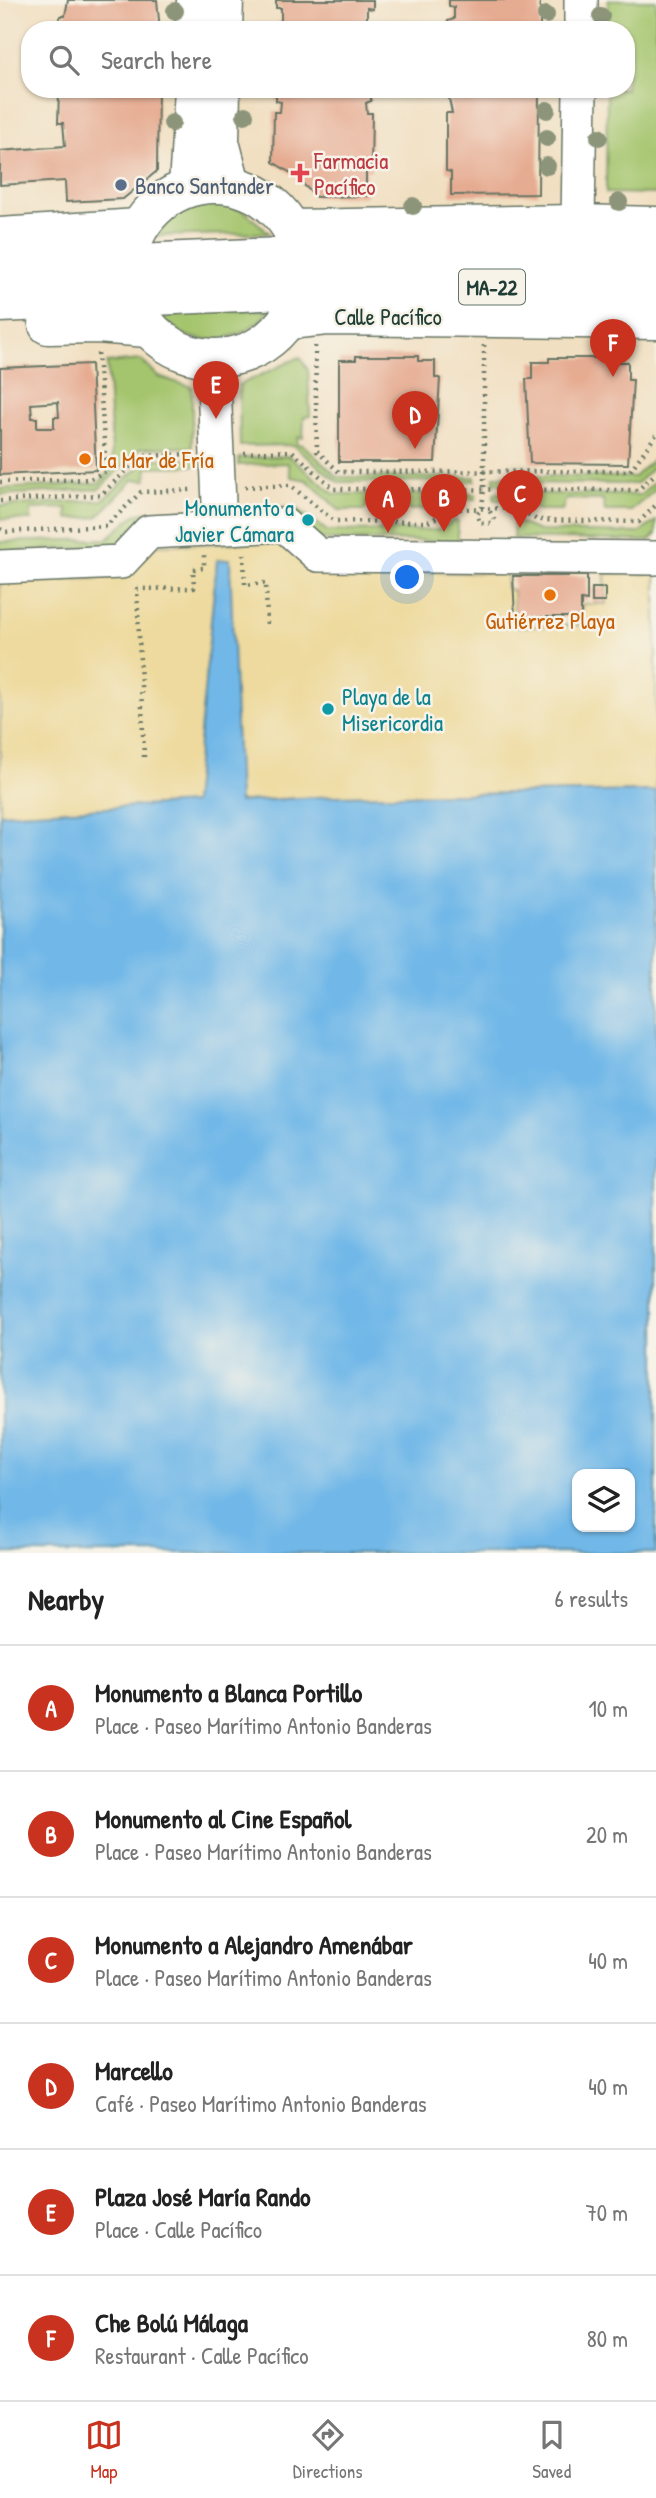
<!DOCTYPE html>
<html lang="en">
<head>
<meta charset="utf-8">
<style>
  body { margin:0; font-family:"Patrick Hand",sans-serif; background:#f6f6f6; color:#222 }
  .controls { position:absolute; right:21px; bottom:21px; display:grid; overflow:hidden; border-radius:14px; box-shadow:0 2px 5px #0004 }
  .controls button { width:63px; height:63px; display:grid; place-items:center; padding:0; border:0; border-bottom:2px solid #e0e0e0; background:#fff; color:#222; font:35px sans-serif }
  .you { position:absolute; left:408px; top:578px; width:24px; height:24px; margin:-18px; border:5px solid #fff; border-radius:50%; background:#1a73e8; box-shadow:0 0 0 10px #1a73e833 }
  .badge { display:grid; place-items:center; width:46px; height:46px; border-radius:50%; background:#c8321e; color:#fff; font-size:23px; font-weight:700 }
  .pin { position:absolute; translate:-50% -58px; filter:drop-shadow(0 2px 4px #0008) }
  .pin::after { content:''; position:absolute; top:37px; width:24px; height:21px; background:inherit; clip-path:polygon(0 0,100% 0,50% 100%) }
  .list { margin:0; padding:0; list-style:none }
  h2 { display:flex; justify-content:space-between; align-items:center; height:91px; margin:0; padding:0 28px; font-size:30px }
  h2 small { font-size:23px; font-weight:400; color:#767676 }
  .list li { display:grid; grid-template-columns:46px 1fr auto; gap:21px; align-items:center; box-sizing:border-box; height:126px; padding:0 28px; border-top:2px solid #e0e0e0 }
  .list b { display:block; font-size:26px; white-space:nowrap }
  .list p { margin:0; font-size:23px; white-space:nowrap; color:#767676 }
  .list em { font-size:23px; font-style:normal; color:#767676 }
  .icon { flex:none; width:38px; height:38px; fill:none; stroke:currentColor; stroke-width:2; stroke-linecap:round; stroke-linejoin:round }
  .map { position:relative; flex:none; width:656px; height:1553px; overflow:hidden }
  .search { position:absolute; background:#fff; box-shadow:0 2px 5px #0004; left:21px; right:21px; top:21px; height:77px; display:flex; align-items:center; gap:18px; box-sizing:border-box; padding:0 24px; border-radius:28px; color:#767676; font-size:26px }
  .sheet { height:847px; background:#fff }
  nav { display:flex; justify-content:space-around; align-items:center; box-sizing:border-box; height:98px; border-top:2px solid #e0e0e0; background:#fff; font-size:19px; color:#767676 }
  nav a { display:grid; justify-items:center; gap:4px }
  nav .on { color:#c8321e }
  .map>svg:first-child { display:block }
  .green { fill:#a4c56d; stroke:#628150; stroke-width:2 }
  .sand { fill:#eeda9e; stroke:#868c69; stroke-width:2 }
  .water { fill:#71b8e8; stroke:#487a8e; stroke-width:2; fill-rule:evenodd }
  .building { fill:#e6ac92; fill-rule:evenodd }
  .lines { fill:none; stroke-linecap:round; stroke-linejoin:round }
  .minor-casing { stroke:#687665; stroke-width:36 }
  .major-casing { stroke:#687665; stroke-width:41 }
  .path { stroke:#687665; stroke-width:4.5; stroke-dasharray:2 5; stroke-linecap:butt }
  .minor { stroke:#fff; stroke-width:33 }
  .major { stroke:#fff; stroke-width:38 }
  .tree { fill:#8c957a }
  .health-dot { fill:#e0444e; stroke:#f7f3e8; stroke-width:2.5 }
  .service-dot { fill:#5c6f8a; stroke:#f7f3e8; stroke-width:2.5 }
  .food-dot { fill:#e8710a; stroke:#f7f3e8; stroke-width:2.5 }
  .culture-dot { fill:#0f9aa8; stroke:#f7f3e8; stroke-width:2.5 }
  .labels { text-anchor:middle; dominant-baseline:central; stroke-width:5; stroke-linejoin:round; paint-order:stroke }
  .shield { fill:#f7f3e8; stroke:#60746a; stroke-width:2 }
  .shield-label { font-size:21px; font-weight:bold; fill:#1f3d34 }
  .health-label { font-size:23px; fill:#be3a42; stroke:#f7f3e8; text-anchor:start }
  .service-label { font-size:23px; fill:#4e5e75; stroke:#f7f3e8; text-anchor:start }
  .street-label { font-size:23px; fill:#1f3d34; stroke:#f7f3e8 }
  .food-label { font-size:23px; fill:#c56008; stroke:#f7f3e8; text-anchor:start }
  .culture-label { font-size:23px; fill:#0d838f; stroke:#f7f3e8; text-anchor:end }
</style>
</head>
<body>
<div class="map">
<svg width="656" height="1553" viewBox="0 0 656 1553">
  <rect width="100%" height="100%" fill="#f7f3e8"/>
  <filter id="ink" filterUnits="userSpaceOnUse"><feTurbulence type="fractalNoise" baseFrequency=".0143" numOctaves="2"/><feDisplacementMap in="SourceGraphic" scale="14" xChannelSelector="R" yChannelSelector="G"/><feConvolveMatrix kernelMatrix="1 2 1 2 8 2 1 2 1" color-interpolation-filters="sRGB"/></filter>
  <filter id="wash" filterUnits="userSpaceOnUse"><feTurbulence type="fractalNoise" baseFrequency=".00686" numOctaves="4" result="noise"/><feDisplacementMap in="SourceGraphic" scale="28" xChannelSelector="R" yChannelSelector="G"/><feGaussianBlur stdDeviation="1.57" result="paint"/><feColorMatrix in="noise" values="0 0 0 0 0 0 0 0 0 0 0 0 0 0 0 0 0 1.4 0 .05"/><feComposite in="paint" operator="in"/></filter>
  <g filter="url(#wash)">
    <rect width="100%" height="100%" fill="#f1dfc1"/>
    <g class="green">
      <polygon points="608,0 656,0 656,194 606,193 607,89 626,89 626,30 608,30"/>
      <path d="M211 202 243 210 269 233 153 236C170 216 185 206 211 202Z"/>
      <path d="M154 309 270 310C238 348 184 352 154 309Z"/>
      <polygon points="300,357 308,370 310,416 304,417 303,437 298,437 297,444 303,445 338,477 475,477 475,481 338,482 293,445 240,446 239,385"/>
      <polygon points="141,360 159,377 192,387 192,447 141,448 99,489 0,495 0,489 99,483 113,468 107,363"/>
      <polygon points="289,456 334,494 476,494 476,499 449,499 432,509 408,510 404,498 369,498 365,510 339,510 307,480 291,477 288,463 238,465 239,458"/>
      <polygon points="656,457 656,465 636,484 494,483 494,476 634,477"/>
      <polygon points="148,459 196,459 196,466 147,467 146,480 133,480 97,517 68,519 67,508 31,509 31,520 0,519 0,506 103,500"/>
      <polygon points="656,480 656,489 631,511 605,511 603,500 566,499 562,510 539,510 519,500 494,500 494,493 641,495"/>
      <polygon points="295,507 327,531 438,530 455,520 458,522 458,541 324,540 248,514 249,509"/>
      <polygon points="196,510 196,514 144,516 117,546 0,552 0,542 107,539 133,516 144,512"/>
      <polygon points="514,521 539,531 639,533 656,521 656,534 649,541 513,538"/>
    </g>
    <polygon class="sand" points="283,542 313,571 506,573 507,589 513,590 515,627 582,625 582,604 606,604 605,573 656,574 656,791 335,796 0,814 0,583 127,577 156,545"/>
    <path class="water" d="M230 559 239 802 335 796 656 791V1553H0V814L193 803 217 560ZM630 1474V1527H577V1474Z"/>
    <g id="blocks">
      <g class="building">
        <polygon points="68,0 157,0 160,30 60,30 60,16 65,16"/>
        <polygon points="276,0 373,0 373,9 367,8 367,23 372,23 372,30 277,30 277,22 281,22 281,8 276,8"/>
        <polygon points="449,0 540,0 540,30 448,30 448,21 454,19 454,7 449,6"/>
        <polygon points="158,89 157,171 123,199 66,202 65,181 0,185 0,151 65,146 63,123 58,123 59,90"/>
        <polygon points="276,89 371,89 371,101 366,103 367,113 372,113 371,171 366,171 366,196 316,197 294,175 273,162 274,112 280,112 281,102 276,101"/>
        <polygon points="447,89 539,89 538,194 451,195 451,172 446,171 446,113 452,113"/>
        <polygon points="356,356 418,356 418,361 435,361 435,378 440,378 435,462 339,462 339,360 356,360"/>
        <polygon points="549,358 611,358 611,362 628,362 628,380 633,380 628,464 530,463 526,379 532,379 532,362 549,362"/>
        <path d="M91 364 96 470 0 475V368ZM58 402 59 417H54V428H37V418H32L31 404Z"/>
        <polygon points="513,576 587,576 587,601 581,600 581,617 515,617"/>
        <rect x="592" y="588" width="13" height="14"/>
      </g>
    </g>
  </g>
  <g filter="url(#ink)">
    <use href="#blocks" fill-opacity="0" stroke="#687665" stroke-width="2"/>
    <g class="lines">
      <g class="minor-casing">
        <g id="minor">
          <polyline points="581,30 581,0"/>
          <polyline points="578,224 580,89"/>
          <polyline points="213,359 220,528"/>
          <polyline points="0,567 121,562 149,532 284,525 318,555 656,558"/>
        </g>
      </g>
      <g class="major-casing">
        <g id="major">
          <polyline points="195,30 196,0"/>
          <polyline points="223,30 224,0"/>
          <polyline points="221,89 220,142 231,184"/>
          <circle cx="215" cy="271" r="87"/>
          <polyline points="188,187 194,89"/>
          <polyline points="293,229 578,224 656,226"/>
          <polyline points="0,237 138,228"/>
          <polyline points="0,269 302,256 656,259"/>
          <polyline points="0,303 328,288 656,287"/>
          <polyline points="288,320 327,316 656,320"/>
          <polyline points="48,325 97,324 148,328"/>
        </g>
      </g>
      <g class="path">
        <polyline points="484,345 484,488 482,508 477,514 480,523 491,523 494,519 488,508"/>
        <polyline points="315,346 317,451 339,472 630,471 656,435"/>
        <polyline points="244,453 292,451 334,489 638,490 656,473"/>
        <polyline points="0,482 90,479 106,471 98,352"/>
        <polyline points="245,487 290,485 334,521 428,522 453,509 518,508 537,520 639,522 656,505"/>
        <polyline points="0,501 101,495 141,456 190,454"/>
        <polyline points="0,529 5,532 106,526 141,492 191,490"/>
        <polyline points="244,554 245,585 266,583 267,627"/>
        <polyline points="144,757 137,589 194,588 193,569 204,568 204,554"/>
      </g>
      <use href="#minor" class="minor"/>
      <use href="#major" class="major"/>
    </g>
    <g class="tree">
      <circle cx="175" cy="11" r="9"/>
      <circle cx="546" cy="15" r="9"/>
      <circle cx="601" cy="16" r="9"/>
      <circle cx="547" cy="110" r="9"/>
      <circle cx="245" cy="115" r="9"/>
      <circle cx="172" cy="123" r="9"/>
      <circle cx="599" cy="137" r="9"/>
      <circle cx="547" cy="138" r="9"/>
      <circle cx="547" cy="166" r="9"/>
      <circle cx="619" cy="202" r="9"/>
      <circle cx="413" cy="206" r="9"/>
    </g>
  </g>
  <path class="health-dot" d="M296.5 162.5h7v7h7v7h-7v7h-7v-7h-7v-7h7z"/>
  <circle class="service-dot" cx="121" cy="185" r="7"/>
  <g class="food-dot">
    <circle cx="85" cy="459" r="7"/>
    <circle cx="550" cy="595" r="7"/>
  </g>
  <g class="culture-dot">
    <circle cx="308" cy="520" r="7"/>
    <circle cx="328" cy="709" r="7"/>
  </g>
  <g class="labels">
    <rect class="shield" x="459" y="269.5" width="66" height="35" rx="5"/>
    <g class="shield-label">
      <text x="492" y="287">MA-22</text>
    </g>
    <g class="health-label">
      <text x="314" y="160">Farmacia<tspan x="314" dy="26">Pacífico</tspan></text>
    </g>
    <g class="service-label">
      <text x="135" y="185">Banco Santander</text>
    </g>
    <g class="street-label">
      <text x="388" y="316">Calle Pacífico</text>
    </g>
    <g class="food-label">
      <text x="99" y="459">La Mar de Fría</text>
      <text x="550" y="620" text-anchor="middle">Gutiérrez Playa</text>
    </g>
    <g class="culture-label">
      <text x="294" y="507">Monumento a<tspan x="294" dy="26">Javier Cámara</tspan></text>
      <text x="342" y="696" text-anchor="start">Playa de la<tspan x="342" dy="26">Misericordia</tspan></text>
    </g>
  </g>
</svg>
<div class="controls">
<button><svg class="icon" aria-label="layers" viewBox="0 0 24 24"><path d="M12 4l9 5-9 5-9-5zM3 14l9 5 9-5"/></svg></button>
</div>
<div class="you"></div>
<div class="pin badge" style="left:388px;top:533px">A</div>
<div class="pin badge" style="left:444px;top:532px">B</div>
<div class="pin badge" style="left:520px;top:528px">C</div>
<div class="pin badge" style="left:415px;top:449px">D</div>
<div class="pin badge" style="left:216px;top:419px">E</div>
<div class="pin badge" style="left:613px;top:377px">F</div>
<div class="search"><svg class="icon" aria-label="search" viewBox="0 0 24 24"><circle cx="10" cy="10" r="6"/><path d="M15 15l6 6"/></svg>Search here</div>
</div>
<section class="sheet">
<h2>Nearby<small>6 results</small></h2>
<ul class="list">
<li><span class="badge">A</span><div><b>Monumento a Blanca Portillo</b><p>Place · Paseo Marítimo Antonio Banderas</p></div><em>10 m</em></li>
<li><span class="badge">B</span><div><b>Monumento al Cine Español</b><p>Place · Paseo Marítimo Antonio Banderas</p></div><em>20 m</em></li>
<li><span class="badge">C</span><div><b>Monumento a Alejandro Amenábar</b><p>Place · Paseo Marítimo Antonio Banderas</p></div><em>40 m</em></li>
<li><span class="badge">D</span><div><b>Marcello</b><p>Café · Paseo Marítimo Antonio Banderas</p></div><em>40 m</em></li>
<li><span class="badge">E</span><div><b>Plaza José María Rando</b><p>Place · Calle Pacífico</p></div><em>70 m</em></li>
<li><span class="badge">F</span><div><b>Che Bolú Málaga</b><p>Restaurant · Calle Pacífico</p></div><em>80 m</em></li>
</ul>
</section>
<nav>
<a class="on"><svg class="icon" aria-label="map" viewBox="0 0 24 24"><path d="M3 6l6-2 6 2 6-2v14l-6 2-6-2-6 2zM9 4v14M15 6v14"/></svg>Map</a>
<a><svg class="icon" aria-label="directions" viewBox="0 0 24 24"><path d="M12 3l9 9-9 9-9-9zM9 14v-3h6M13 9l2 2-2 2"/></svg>Directions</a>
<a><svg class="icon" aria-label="saved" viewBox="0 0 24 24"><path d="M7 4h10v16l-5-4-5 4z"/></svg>Saved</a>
</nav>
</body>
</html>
